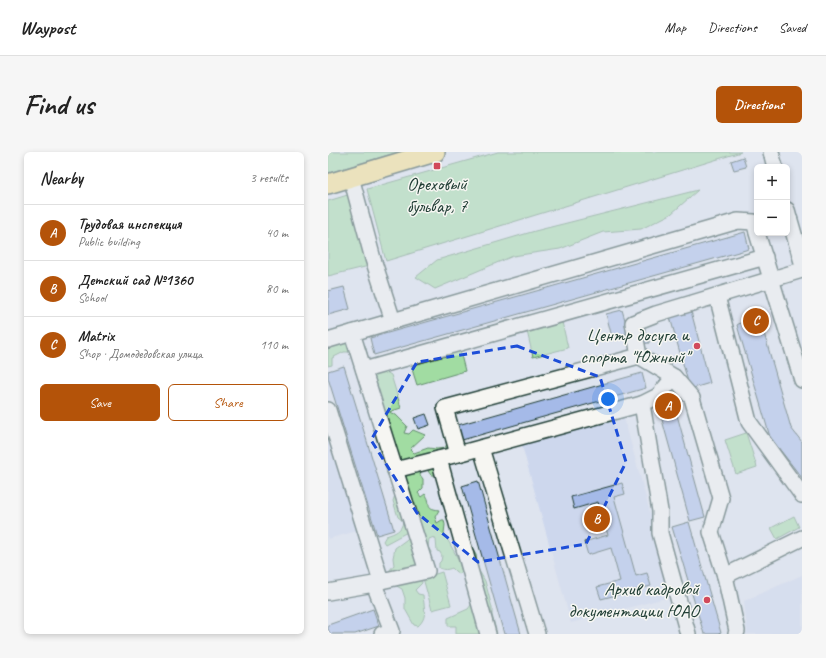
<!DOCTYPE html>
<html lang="en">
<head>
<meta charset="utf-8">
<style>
  body { margin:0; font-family:Caveat,sans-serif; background:#f6f6f6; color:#222 }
  .controls { position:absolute; right:12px; top:12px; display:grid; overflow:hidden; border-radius:6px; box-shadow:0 2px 6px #0003 }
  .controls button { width:36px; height:36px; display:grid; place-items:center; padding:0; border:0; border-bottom:1px solid #e0e0e0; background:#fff; color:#222; font:20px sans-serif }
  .you { position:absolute; left:280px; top:247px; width:14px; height:14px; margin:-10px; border:3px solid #fff; border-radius:50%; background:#1a73e8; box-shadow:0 0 0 6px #1a73e833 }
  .badge { display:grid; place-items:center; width:26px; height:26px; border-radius:50%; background:#b45309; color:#fff; font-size:13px; font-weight:700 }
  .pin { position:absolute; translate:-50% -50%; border:2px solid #fff; box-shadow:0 1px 4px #0006 }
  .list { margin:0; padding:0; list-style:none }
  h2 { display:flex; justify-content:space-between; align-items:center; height:52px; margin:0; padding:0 16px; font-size:17px }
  h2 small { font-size:13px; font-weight:400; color:#767676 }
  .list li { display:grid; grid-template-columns:26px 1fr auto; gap:12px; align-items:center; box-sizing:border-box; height:56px; padding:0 16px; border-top:1px solid #e0e0e0 }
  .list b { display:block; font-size:15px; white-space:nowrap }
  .list p { margin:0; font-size:13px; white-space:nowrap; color:#767676 }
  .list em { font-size:13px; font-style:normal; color:#767676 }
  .actions { display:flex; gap:8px; padding:12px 16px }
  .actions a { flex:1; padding:9px 0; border:1px solid #b45309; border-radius:6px; text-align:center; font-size:14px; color:#b45309 }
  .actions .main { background:#b45309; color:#fff }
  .map { position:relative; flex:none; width:474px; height:482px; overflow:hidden; border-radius:6px }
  header { display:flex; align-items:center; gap:24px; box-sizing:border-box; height:56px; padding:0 20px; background:#fff; border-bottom:1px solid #e0e0e0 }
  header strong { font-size:19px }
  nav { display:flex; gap:22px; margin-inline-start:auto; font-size:14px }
  .intro { display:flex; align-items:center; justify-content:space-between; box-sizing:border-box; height:96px; padding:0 24px }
  h1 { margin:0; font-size:28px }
  .button { padding:10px 18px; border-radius:6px; background:#b45309; color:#fff; font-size:14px; font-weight:700 }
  main { display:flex; gap:24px; padding:0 24px }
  aside { flex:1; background:#fff; border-radius:6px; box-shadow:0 2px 6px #0003 }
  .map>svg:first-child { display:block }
  .built { fill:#cdd7ed }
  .green { fill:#a1dca2; stroke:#608c6b }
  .building { fill:#a5bae8; stroke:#1f3d34 }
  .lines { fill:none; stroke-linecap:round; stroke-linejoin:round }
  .minor-casing { stroke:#1f3d34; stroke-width:18 }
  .major-casing { stroke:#1f3d34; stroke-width:22 }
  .minor { stroke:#f6f6f2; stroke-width:15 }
  .major { stroke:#fae180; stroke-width:19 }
  .marked { fill:none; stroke:#1d4ed8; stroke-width:3; stroke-dasharray:8 5; stroke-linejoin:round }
  .poi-dot { fill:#d1495b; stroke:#f6f6f2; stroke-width:1.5 }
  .labels { text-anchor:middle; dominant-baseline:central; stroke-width:3; stroke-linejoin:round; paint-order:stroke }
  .poi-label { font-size:19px; fill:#1f3d34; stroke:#f6f6f2; text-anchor:end }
</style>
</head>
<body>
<header>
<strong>Waypost</strong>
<nav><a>Map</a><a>Directions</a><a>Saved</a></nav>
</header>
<div class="intro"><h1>Find us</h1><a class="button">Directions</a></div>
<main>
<aside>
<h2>Nearby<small>3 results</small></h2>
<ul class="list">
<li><span class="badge">A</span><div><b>Трудовая инспекция</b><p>Public building</p></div><em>40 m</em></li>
<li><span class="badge">B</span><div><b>Детский сад №1360</b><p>School</p></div><em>80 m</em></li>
<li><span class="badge">C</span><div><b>Matrix</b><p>Shop · Домодедовская улица</p></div><em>110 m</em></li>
</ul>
<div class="actions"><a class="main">Save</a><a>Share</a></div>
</aside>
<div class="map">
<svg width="474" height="482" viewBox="0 0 474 482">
  <rect width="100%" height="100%" fill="#dee4ef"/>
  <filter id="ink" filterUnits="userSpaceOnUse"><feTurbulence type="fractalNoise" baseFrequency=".025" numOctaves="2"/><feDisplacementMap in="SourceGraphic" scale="8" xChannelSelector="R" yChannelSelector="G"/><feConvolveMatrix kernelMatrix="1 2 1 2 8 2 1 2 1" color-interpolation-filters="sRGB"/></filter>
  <g filter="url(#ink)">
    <g class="built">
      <polygon points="295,262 345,444 243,471 193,290"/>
      <polygon points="0,289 29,379 0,387"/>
      <polygon points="474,423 474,482 418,482 419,479 416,449"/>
    </g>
    <g class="green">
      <polygon points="0,0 70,0 0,21"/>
      <polygon points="170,0 413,0 58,109 39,37"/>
      <polygon points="370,38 343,62 313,77 275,80 232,97 185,104 107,137 88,125 109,108 207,79"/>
      <polygon points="23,42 41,114 0,124 0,49"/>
      <polygon points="234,170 240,196 205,205 199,179"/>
      <path d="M0 180 28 187 37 193 41 209 63 223 73 256 61 260 68 263 79 274 76 281 81 282 85 278 97 283 82 297 86 301 100 296 109 297 117 296 119 292 117 286 116 276 128 281 112 323H103L100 319 102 315 93 318 92 323 95 327V336L90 341 93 345 97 342C105 351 95 356 111 358L107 365 109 371 114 368H116L117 373 116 381 129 405 134 420 131 422 127 419 124 416C119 418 116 418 111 416V411L113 409 114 404 112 400 109 399 108 388 106 385 101 387 100 395 103 400 102 404 87 402V409L95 414 93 425 94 431 87 438 90 442 95 443C96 456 100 465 90 474L86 473 77 457V446L74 437 65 432 61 419 66 413 65 406 67 396 82 385V379C73 383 65 388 57 392L55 389 58 384C67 381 74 379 75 369L70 365 65 349 67 343 64 329 59 322 58 313 52 300 50 288 37 247 40 239 29 212 24 207 21 200H16L4 206V213L0 214Z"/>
      <polygon points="132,199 137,219 89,233 83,214"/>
      <polygon points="418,281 429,315 408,322 397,288"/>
      <polygon points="466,364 471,375 449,387 443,376"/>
      <polygon points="143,395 148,403 150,417 157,429 164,456 164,463 169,482 128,482 128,474 120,474 120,466 140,457 143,453 139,433"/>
      <polygon points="114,420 123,453 104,458 95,426"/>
    </g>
    <g class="building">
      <polygon points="415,5 418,15 406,18 403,9"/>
      <polygon points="417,80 421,97 46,203 42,186"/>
      <polygon points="16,135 22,157 0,163 0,139"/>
      <polygon points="294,158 301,181 284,185 278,162"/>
      <polygon points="363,159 382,231 362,237 342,165"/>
      <polygon points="430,160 463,276 474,290 474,326 442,285 409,173"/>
      <polygon points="310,175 317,175 317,182 321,182 321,191 312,192"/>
      <polygon points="16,214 66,378 49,383 0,226 0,219"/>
      <polygon points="314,221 318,236 134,288 130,273"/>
      <polygon points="346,252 377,365 362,369 331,257"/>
      <polygon points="98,262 102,273 90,277 86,266"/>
      <polygon points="150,329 185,454 193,482 176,482 134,334"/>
      <polygon points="294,331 297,342 286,345 308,424 319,421 323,434 273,447 269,435 292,429 283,396 260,403 256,390 280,383 270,350 246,357 243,345"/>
      <polygon points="361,370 393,481 390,482 376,482 344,375"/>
      <polygon points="45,457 51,474 27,482 2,482 0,477 0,473"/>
    </g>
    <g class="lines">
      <g class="minor-casing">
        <g id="minor">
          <polyline points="443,0 447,15"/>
          <polyline points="459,58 474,110"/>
          <polyline points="429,81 474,228"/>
          <polyline points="389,144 421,270 474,343"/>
          <polyline points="65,169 410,69 426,70 429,80"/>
          <polyline points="0,188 24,181"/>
          <polyline points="311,204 346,225 364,246 393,346 383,380 397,424 409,479 408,482"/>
          <polyline points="36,218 437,105"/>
          <polyline points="346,225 330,244 314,252 332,359 332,381 360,482"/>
          <polyline points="0,258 53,429"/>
          <polyline points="153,296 209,482"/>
          <polyline points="130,302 314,252"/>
          <polyline points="111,307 160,482"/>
          <polyline points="67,318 130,302 117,256 311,204 305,171 328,162 474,118"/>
          <polyline points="397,424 474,386"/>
          <polyline points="46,432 64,479 54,482"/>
          <polyline points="0,440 46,432 53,429 99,419 24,181 65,169 45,107 23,25"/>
        </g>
      </g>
      <g class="major-casing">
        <polyline id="major" points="0,32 107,0"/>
      </g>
      <use href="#minor" class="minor"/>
      <use href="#major" class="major"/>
    </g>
  </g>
  <path d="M0 0H474V482H0ZM189 194 272 225 298 310 258 392 150 410 89 361 43 288 89 210Z" fill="#dee4ef" fill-opacity=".55" fill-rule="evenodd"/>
  <path class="marked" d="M189 194 272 225 298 310 258 392 150 410 89 361 43 288 89 210Z"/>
  <g class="poi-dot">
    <rect x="105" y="10" width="8" height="8" rx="2"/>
    <circle cx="369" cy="194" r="4"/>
    <circle cx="379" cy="448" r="4"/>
  </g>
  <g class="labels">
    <g class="poi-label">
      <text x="109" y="32" text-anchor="middle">Ореховый<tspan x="109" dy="22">бульвар, 7</tspan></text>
      <text x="361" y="183">Центр досуга и<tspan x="361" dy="22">спорта "Южный"</tspan></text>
      <text x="371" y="437">Архив кадровой<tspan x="371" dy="22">документации ЮАО</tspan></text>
    </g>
  </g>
</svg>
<div class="controls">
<button>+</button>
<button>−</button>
</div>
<div class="you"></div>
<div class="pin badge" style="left:340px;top:254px">A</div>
<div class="pin badge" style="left:269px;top:367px">B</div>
<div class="pin badge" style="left:428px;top:169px">C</div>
</div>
</main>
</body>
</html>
